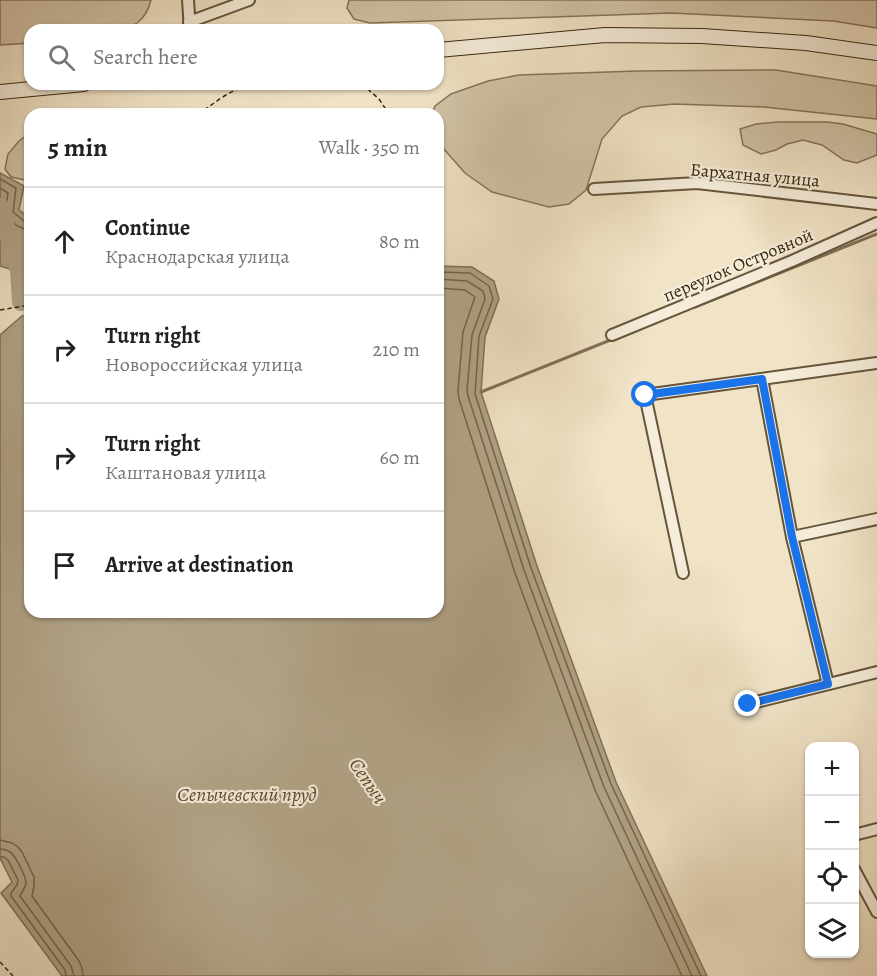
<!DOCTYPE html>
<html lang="en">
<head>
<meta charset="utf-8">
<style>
  body { margin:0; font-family:Alegreya,serif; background:#f6f6f6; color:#222 }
  .controls { position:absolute; right:18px; bottom:18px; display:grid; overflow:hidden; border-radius:12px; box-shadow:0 2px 4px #0004 }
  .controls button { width:54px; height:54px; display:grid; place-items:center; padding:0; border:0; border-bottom:2px solid #e0e0e0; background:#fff; color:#222; font:30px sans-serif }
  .stop { position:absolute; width:18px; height:18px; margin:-14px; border:4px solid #1a73e8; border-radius:50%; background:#fff }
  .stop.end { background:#1a73e8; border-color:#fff; box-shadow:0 2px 6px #0008 }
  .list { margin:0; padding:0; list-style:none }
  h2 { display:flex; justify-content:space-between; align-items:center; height:78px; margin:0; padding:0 24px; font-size:26px }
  h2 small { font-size:20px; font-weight:400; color:#767676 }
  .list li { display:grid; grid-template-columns:39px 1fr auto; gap:18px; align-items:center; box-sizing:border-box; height:108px; padding:0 24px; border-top:2px solid #e0e0e0 }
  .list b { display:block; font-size:22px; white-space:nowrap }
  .list p { margin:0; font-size:20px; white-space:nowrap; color:#767676 }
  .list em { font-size:20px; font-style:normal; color:#767676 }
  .icon { flex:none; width:33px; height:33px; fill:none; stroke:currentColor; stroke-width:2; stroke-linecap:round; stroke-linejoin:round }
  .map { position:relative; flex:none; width:877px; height:976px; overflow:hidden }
  .search { position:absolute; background:#fff; box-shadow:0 2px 4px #0004; left:24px; top:24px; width:420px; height:66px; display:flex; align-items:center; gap:15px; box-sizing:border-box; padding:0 21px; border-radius:18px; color:#767676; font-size:22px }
  .panel { position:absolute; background:#fff; box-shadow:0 2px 4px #0004; left:24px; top:108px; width:420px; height:510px; border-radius:18px }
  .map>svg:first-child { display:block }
  .green { fill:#d1c3a7; stroke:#84745a; stroke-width:1.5 }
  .water { fill:#b1a387; stroke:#807157; stroke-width:1.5 }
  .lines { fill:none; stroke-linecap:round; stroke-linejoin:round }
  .shore { stroke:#74644a; stroke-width:1.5 }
  .stream { stroke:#807157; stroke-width:3 }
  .river { stroke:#b1a387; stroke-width:18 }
  .minor-casing { stroke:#65553c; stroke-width:14 }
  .secondary-casing { stroke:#37260e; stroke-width:16 }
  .path { stroke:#37260e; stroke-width:1.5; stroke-dasharray:4.5 3; stroke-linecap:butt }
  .minor { stroke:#f5edda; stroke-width:10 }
  .secondary { stroke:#f5edda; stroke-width:14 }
  .route { stroke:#1a73e8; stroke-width:8 }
  .labels { text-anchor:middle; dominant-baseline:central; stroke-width:4.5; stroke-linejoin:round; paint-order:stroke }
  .street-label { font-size:18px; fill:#37260e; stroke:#f5edda }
  .water-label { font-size:20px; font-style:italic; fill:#5c4c32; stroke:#f5edda }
</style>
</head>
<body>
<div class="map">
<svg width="877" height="976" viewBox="0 0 877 976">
  <rect width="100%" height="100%" fill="#f0e3c6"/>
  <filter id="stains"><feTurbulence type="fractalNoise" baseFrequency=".00333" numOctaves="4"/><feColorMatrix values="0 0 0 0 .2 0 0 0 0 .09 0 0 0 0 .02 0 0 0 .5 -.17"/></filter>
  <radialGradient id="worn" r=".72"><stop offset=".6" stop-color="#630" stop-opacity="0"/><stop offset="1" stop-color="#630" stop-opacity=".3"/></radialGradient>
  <g class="green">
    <path d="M0 0H151C149 8 144 18 137 23 122 34 51 30 30 30V43L0 45Z"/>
    <polygon points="349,0 877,0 877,28 833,21 671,13 370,23 354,19 347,8"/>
    <polygon points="776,70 877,86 877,119 764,107 674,104 641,107 622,116 602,139 586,190 569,204 549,207 492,192 465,173 443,148 438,133 438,114 432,114 435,106 451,94 488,81 519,75 637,71"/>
    <polygon points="777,122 827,122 843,124 877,134 877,155 857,163 844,160 822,145 803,140 787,144 776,150 761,154 743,145 740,129 756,124"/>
    <polygon points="30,133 30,181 11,177 5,169 8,154 19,141"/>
  </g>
  <g class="water">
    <polygon points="0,173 24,186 19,210 30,218 30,264 19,272 0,266"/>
    <polygon points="438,266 472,267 494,281 499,299 485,337 481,392 537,566 616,782 707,976 62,976 1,893 12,882 0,858 0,335 22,316 30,315 30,612 438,612"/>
  </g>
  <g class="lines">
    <g class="shore">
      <polyline points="0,179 16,188 13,212 24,221 30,223"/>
      <path d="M0 188 8 193C6 208 2 214 16 225 21 228 24 230 30 230"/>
      <polyline points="438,272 470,273 489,286 493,299 479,336 475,394 531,568 611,784 701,976"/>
      <polyline points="438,279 467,281 483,291 485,299 472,335 467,390 468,396 524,570 604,787 692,976"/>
      <polyline points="438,288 465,290 475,297 463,332 458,391 459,399 515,573 595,790 682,976"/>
      <polyline points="0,840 12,843 18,847 22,852 34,877 34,886 32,896 79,961 82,968 83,976"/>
      <path d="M0 849C4 850 6 849 10 852 15 855 26 876 26 883 25 888 22 892 20 896L71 966 74 976"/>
      <polyline points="0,857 4,857 8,860 18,880 17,885 11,893 11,896 65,970 66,976"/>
    </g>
    <g class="stream">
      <polyline points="695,307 877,234"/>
      <polyline points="481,392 613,339"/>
    </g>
    <polyline class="river" points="0,207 19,271 21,302"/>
    <g class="minor-casing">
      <g id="minor">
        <polyline points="188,0 190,30"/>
        <polyline points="189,22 249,0"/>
        <polyline points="594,189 697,183 877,204"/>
        <polyline points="612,335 792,261 877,223"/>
        <polyline points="762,379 792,537 828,684"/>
        <polyline points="792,537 877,519"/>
        <polyline points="683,573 645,395 877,363"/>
        <polyline points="748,704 877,672"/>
        <polyline points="854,835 877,829"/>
        <polyline points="854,869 877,912"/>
      </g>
    </g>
    <g class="secondary-casing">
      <g id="secondary">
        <polyline points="438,50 605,35 702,36 806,43 877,53"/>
        <polyline points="0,92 84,84"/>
      </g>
    </g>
    <g class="path">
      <polyline points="362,84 379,99 389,114"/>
      <path d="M198 114C208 108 216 101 226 95 237 88 250 85 263 84"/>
      <polyline points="0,310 30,305"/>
      <polyline points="0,962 13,976"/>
    </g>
    <use href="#minor" class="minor"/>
    <use href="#secondary" class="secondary"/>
  </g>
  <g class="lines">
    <polyline class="route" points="645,395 762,379 792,537 828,684 748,704"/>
  </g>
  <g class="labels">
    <g class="street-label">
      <text transform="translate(755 175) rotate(5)">Бархатная улица</text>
      <text transform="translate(738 265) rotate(-23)">переулок Островной</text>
    </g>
    <g class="water-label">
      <text transform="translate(368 781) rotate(56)">Сепыч</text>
      <text x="247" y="794">Сепычевский пруд</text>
    </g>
  </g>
  <rect width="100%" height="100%" filter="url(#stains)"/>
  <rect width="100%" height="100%" fill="url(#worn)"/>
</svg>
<div class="controls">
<button>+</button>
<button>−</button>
<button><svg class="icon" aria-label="locate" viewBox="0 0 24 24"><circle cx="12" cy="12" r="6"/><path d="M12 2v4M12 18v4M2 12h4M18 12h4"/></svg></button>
<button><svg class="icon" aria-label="layers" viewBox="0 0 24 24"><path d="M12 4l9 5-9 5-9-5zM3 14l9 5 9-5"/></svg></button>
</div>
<div class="stop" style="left:645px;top:395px"></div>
<div class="stop end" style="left:748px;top:704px"></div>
<div class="search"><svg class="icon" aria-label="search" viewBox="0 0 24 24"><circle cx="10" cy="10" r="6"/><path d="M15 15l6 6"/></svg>Search here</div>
<section class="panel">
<h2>5 min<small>Walk · 350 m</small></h2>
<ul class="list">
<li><svg class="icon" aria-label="ahead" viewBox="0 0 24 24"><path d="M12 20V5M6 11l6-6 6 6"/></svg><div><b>Continue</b><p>Краснодарская улица</p></div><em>80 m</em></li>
<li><svg class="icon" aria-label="right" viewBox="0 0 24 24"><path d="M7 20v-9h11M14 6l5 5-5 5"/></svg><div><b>Turn right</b><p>Новороссийская улица</p></div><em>210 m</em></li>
<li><svg class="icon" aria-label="right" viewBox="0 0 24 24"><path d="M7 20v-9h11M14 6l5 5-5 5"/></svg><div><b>Turn right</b><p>Каштановая улица</p></div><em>60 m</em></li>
<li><svg class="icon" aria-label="arrive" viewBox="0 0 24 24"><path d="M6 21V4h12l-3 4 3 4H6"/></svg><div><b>Arrive at destination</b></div></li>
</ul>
</section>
</div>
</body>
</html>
